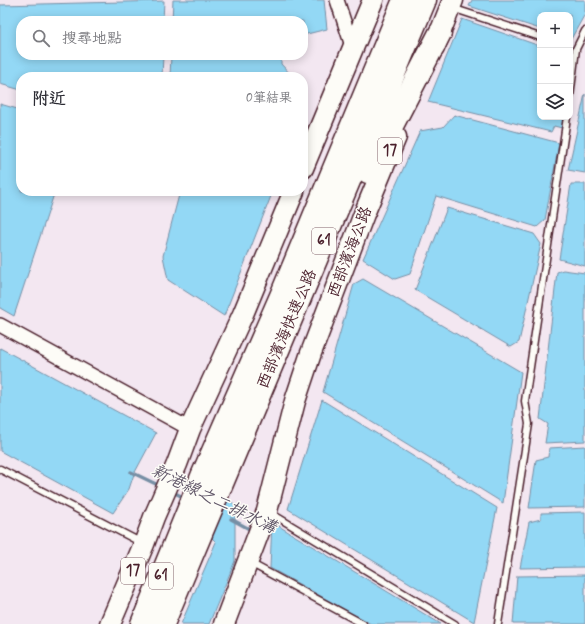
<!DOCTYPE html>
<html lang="zh-TW">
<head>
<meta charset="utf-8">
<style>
  body { margin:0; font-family:Mynerve,"LXGW WenKai TC",sans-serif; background:#f7f7f7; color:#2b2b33 }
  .controls { position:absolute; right:12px; top:12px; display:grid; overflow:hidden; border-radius:8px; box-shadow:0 2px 10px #0003 }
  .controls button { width:36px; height:36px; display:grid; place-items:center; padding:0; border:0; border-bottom:1px solid #e1e1e2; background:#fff; color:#2b2b33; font:20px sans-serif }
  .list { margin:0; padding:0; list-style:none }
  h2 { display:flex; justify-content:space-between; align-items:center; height:52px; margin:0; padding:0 16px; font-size:17px }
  h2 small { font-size:13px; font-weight:400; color:#7c7c81 }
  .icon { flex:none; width:22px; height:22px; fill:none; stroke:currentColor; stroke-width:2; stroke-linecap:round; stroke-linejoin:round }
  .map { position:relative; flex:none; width:585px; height:624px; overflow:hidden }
  .search { position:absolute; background:#fff; box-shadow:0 2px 10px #0003; left:16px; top:16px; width:292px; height:44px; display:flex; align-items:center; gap:10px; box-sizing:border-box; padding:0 14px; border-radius:16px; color:#7c7c81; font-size:15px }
  .panel { position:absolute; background:#fff; box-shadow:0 2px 10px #0003; left:16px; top:72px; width:292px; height:124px; border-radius:16px }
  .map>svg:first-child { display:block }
  .water { fill:#93d8f5; stroke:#768ea4 }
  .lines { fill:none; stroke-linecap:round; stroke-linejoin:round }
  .stream { stroke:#768ea4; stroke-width:3.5 }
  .service-casing { stroke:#4a1f2b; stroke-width:9 }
  .minor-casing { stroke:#4a1f2b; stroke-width:16 }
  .primary-casing { stroke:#4a1f2b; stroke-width:23 }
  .trunk-casing { stroke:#4a1f2b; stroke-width:25 }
  .service { stroke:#fdfcf7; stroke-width:6 }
  .minor { stroke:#fdfcf7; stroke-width:13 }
  .primary { stroke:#fdfcf7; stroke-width:20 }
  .trunk { stroke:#fdfcf7; stroke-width:22 }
  .labels { text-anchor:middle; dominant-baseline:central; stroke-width:3; stroke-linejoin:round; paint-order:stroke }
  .shield { fill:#fdfcf7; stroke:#806168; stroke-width:1 }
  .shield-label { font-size:15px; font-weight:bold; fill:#4a1f2b }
  .street-label { font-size:16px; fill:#4a1f2b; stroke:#fdfcf7 }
  .water-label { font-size:17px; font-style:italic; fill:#605668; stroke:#fdfcf7 }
</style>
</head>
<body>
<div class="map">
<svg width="585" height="624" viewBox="0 0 585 624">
  <rect width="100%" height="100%" fill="#f3e7f1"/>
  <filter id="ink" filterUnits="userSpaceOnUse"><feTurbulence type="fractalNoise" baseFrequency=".025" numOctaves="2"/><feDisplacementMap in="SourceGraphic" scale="8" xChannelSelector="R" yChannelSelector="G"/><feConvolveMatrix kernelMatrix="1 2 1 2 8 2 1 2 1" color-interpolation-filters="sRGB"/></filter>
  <g filter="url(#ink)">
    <g class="water">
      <polygon points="173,0 324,0 327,29 303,35 303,21 172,21"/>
      <polygon points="472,0 585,0 585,14 571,39 570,39 570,15 540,15 540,29 469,6"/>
      <polygon points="164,1 163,21 21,21 21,55 163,55 162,77 21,77 21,90 0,84 0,5"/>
      <polygon points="462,19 540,46 540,117 564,117 562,128 554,126 551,132 428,102"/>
      <polygon points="171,55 281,55 281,64 293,77 170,77"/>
      <polygon points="585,94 585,173 568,170"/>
      <polygon points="0,104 21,110 21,191 55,191 14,316 0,308"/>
      <polygon points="454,115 559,143 545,220 537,227 436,196 410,274 395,279 363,259 420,131 443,127"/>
      <polygon points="571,184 585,184 585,266 559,259"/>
      <polygon points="180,191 273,191 224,316 168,280 163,256"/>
      <polygon points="447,208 534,234 541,244 519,342 511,347 415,290"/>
      <polygon points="563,270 585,273 585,441 545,443 548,424 540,419 557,272"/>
      <polygon points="363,279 521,372 503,503 323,392 354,284"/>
      <polygon points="0,348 156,433 134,474 129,489 113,513 0,451"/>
      <polygon points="322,400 497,508 474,622 288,509"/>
      <polygon points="585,446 585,507 529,508 536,460 548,457 549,448"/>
      <polygon points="228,499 235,505 235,561 209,624 181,624 216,542 211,537"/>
      <polygon points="585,512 585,567 520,568 529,522 541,519 541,513"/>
      <polygon points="272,522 441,624 371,624 270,568"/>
      <polygon points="585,575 585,624 513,624 517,576"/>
    </g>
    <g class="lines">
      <g class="stream">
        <polyline points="131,472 160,486"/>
        <polyline points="171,491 185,498"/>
        <polyline points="231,519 253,531"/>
      </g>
      <g class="service-casing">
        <g id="service">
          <polyline points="452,8 540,37"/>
          <polyline points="570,97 576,49 585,31"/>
          <polyline points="0,469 142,543"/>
          <polyline points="269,512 455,624"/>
          <polyline points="250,563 363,624"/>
          <polyline points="498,624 529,424 525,401 567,117"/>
        </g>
      </g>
      <g class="minor-casing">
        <g id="minor">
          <polyline points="337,0 353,49"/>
          <polyline points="0,325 190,429"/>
        </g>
      </g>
      <g class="primary-casing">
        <g id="primary">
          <polyline points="434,48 453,0"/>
          <polyline points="303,168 373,0"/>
          <polyline points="110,624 144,544 154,517 177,464 190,429 243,314 294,191"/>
          <polyline points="224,624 267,511 295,401 311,353 364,214 396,137"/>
        </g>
      </g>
      <g class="trunk-casing">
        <g id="trunk">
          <polyline points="368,172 440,33"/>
          <polyline points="142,624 203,474 281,296 404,0"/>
          <polyline points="163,624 425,0"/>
        </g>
      </g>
      <use href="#service" class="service"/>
      <use href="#minor" class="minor"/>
      <use href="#primary" class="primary"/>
      <use href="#trunk" class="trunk"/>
    </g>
  </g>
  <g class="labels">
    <g class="shield">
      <rect x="378" y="138" width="24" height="26" rx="3"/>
      <rect x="312" y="228" width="24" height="26" rx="3"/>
      <rect x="121" y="558" width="24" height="26" rx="3"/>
      <rect x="149" y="563" width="24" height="26" rx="3"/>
    </g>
    <g class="shield-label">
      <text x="390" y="151">17</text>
      <text x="324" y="241">61</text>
      <text x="133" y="571">17</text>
      <text x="161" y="576">61</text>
    </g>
    <g class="street-label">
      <text transform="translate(350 252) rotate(-69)">西部濱海公路</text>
      <text transform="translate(287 329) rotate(-67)">西部濱海快速公路</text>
    </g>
    <g class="water-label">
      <text transform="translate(214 499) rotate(26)">新港線之二排水溝</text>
    </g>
  </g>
</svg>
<div class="controls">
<button>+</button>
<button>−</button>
<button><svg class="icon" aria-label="layers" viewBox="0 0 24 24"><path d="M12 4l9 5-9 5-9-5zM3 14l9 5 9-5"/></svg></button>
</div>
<div class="search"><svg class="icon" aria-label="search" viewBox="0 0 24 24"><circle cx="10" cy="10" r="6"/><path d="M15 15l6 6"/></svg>搜尋地點</div>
<section class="panel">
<h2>附近<small>0筆結果</small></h2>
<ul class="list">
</ul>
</section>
</div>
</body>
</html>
